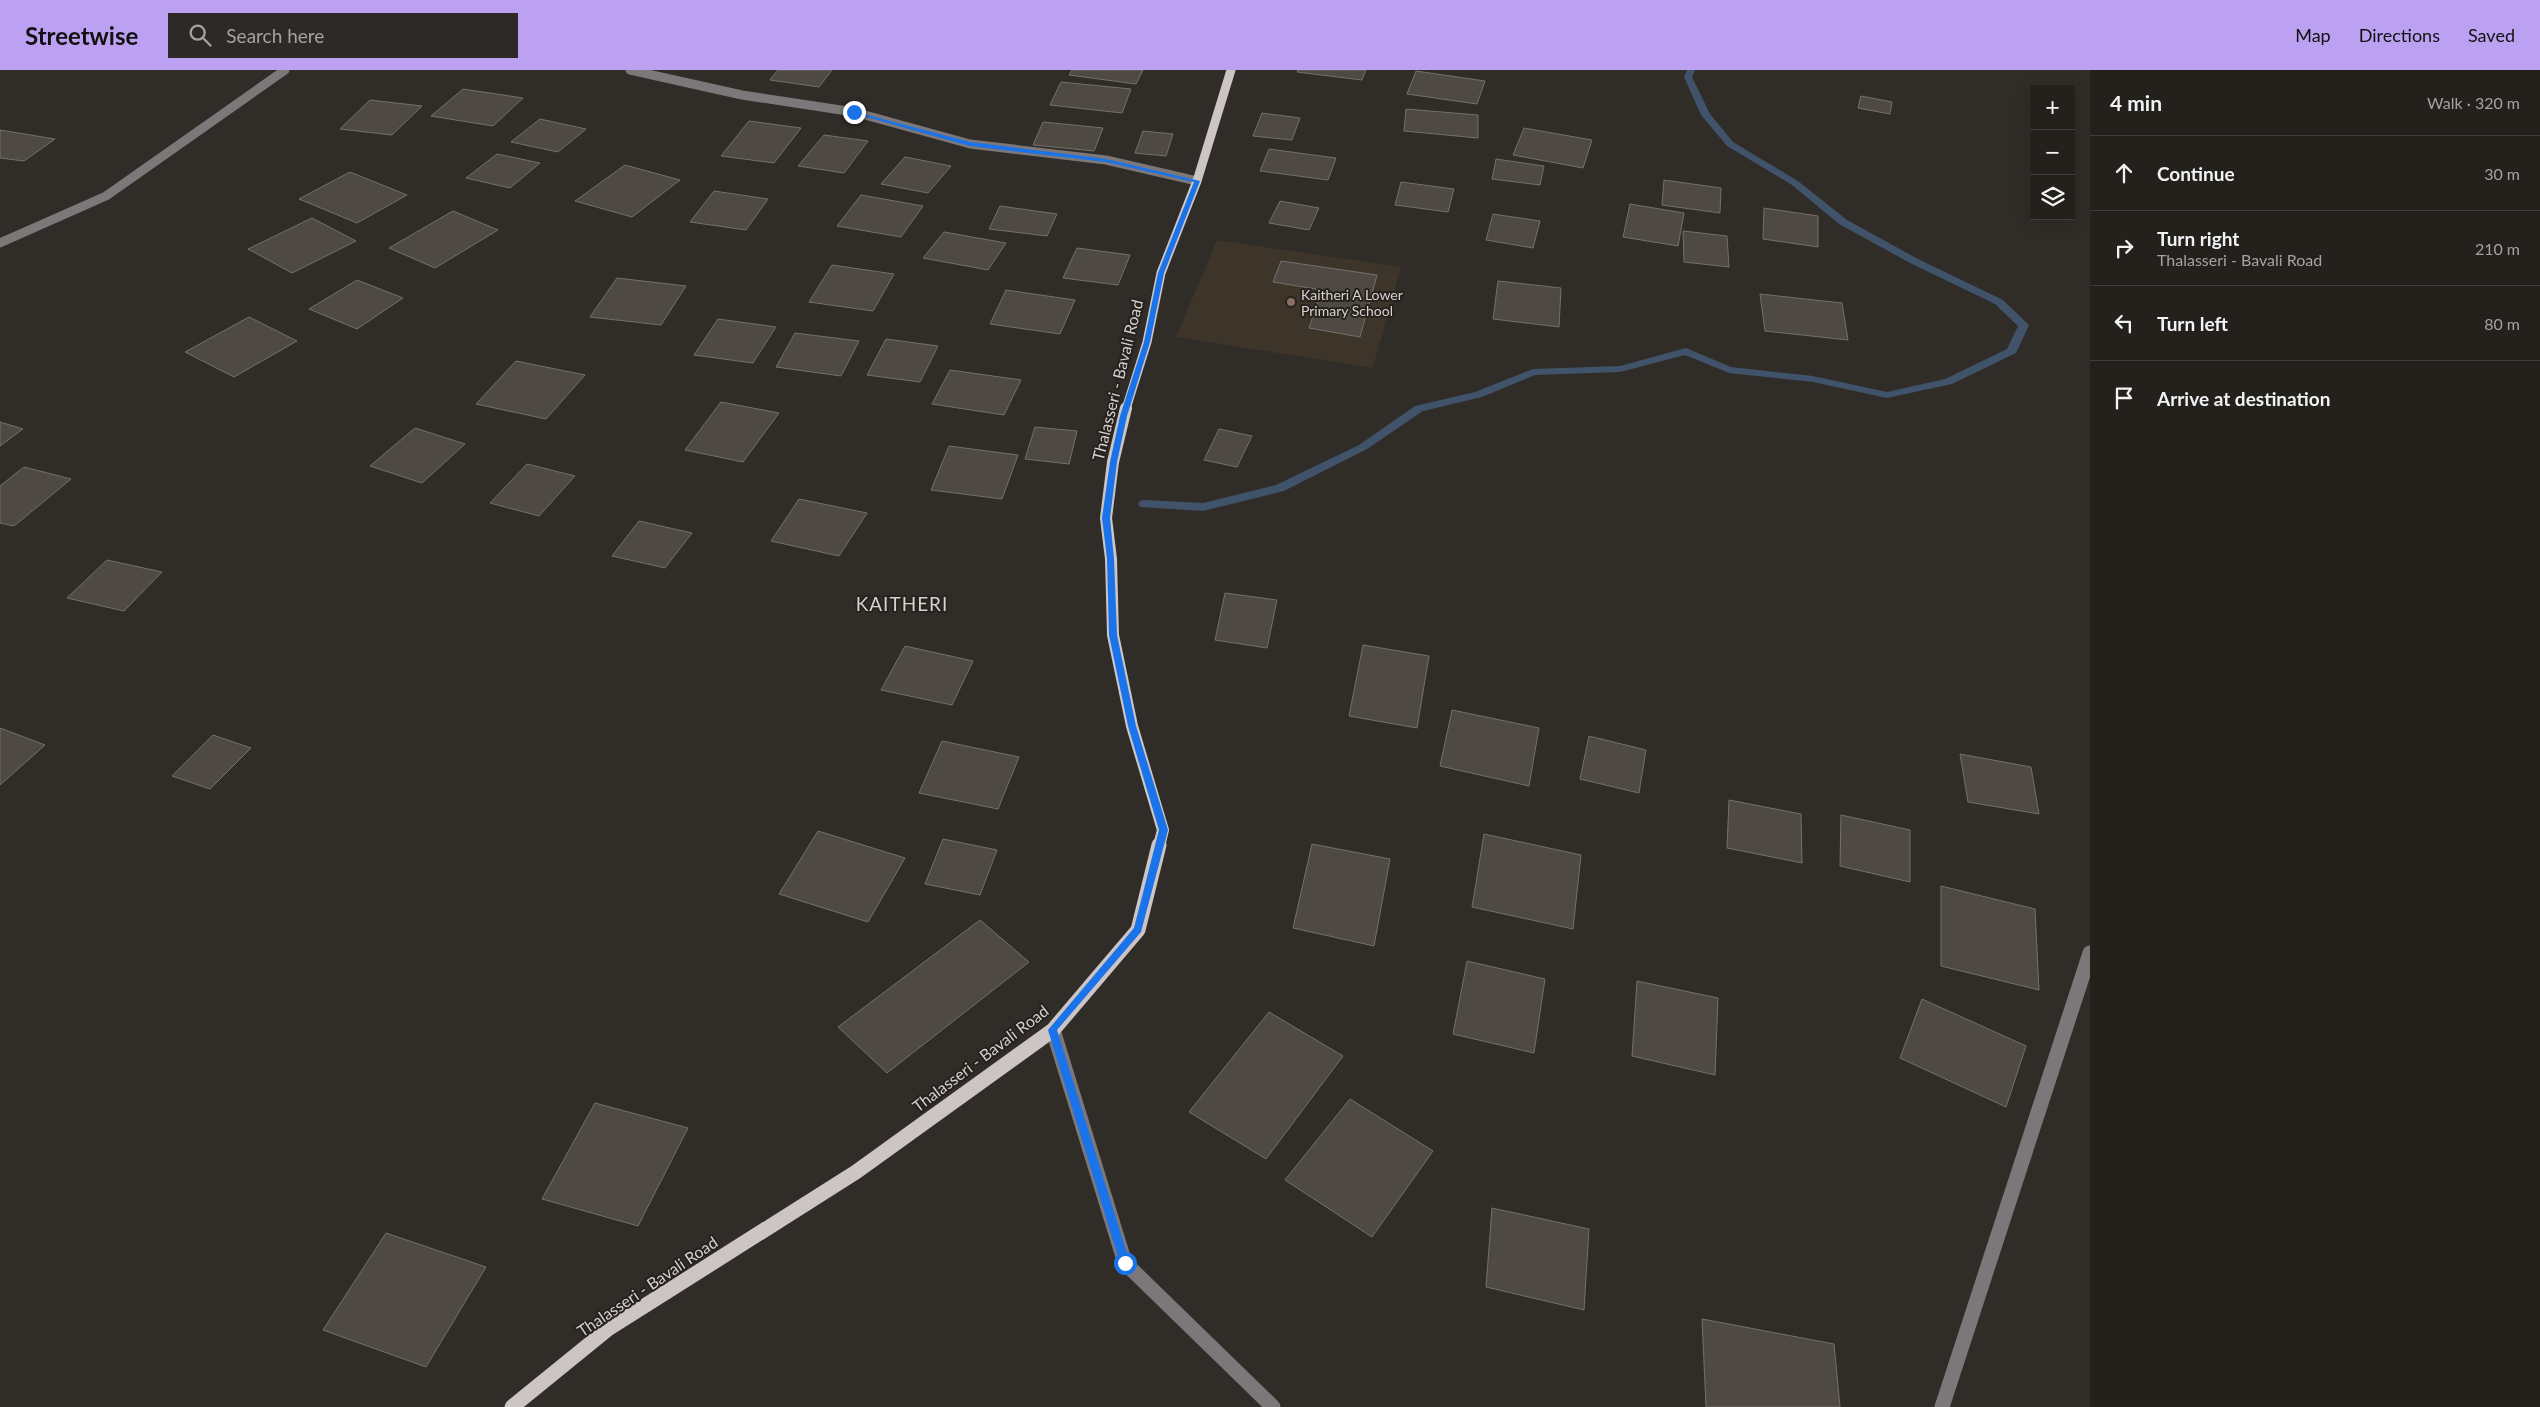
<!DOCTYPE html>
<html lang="en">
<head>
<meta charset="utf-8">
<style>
  body { margin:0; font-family:Lato,sans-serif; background:#2c2926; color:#f1f3f6 }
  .controls { position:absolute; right:15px; top:15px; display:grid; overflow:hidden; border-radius:0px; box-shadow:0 5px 20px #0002 }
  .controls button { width:45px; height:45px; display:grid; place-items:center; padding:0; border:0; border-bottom:1px solid #413e3b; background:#24211d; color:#f1f3f6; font:25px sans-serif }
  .stop { position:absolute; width:15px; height:15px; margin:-11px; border:4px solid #1a73e8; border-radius:50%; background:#fff }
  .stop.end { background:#1a73e8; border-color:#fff; box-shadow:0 1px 5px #0008 }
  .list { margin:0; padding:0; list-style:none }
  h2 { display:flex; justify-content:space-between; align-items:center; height:65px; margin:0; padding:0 20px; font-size:21px }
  h2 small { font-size:16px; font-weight:400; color:#a3a3a4 }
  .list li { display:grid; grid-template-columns:32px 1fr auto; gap:15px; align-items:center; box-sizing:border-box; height:75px; padding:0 20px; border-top:1px solid #413e3b }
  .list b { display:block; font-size:19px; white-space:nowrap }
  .list p { margin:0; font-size:16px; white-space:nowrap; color:#a3a3a4 }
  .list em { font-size:16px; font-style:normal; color:#a3a3a4 }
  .icon { flex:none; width:28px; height:28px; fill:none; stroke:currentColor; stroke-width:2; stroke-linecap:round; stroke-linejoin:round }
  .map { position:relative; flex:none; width:2090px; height:1337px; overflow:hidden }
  header { display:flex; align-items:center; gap:30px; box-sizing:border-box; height:70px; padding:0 25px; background:#bca0f2; color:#111 }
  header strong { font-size:24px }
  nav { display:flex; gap:28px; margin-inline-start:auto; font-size:18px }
  .search { width:350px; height:45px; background:#2c2926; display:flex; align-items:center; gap:12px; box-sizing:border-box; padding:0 18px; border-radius:0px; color:#a3a3a4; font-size:19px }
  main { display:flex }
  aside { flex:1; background:#24211d }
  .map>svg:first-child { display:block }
  .built { fill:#3d342a }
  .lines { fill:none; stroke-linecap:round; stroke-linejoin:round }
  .stream { fill:#40536a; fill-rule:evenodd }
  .building { fill:#4f4944; stroke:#75706a }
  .minor-far1 { stroke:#7c7879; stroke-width:9 }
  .minor { stroke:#7c7879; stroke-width:15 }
  .major-far2 { stroke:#ccc4c5; stroke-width:9 }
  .major-far1 { stroke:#ccc4c5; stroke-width:12 }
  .major { stroke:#ccc4c5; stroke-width:15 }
  .route { fill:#1a73e8 }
  .education-dot { fill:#8d6e63; stroke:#27221d; stroke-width:2 }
  .labels { text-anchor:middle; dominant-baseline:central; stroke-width:4; stroke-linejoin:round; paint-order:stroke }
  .far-poi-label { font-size:14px; fill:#d6d2cf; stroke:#27221d; text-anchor:start }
  .street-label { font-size:16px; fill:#d6d2cf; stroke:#27221d }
  .quarter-label { font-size:19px; letter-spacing:1px; fill:#d6d2cf; stroke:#27221d }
</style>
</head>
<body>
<header>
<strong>Streetwise</strong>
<div class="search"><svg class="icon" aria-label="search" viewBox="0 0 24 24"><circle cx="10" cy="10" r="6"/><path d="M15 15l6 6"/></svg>Search here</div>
<nav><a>Map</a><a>Directions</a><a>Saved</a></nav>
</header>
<main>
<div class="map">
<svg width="2090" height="1337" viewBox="0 0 2090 1337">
  <rect width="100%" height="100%" fill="#302c27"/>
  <polygon class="built" points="1217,170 1401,197 1373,298 1176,267"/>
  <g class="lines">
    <polygon class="stream" points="1687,0 1695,0 1692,7 1710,44 1733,72 1798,111 1847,150 1918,189 2003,230 2029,255 2016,283 1952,314 1887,328 1813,312 1729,303 1685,285 1620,302 1535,305 1482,327 1423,341 1367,379 1284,421 1203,441 1140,437 1138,434 1140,431 1144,430 1203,433 1276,415 1359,375 1415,336 1475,322 1533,299 1620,296 1686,278 1731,297 1813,306 1887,322 1945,309 2007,279 2018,256 1995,234 1910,193 1839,154 1792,115 1727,76 1701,45 1684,7"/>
  </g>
  <g class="building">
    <polygon points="778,0 832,0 819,17 770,10"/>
    <polygon points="1072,0 1143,0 1136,14 1069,5"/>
    <polygon points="1298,0 1366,0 1362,10 1297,2"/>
    <polygon points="1416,1 1485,11 1477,34 1407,24"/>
    <polygon points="1061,12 1131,19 1122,43 1050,35"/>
    <polygon points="463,19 523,28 493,56 431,46"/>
    <polygon points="1861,26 1892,32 1890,44 1858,38"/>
    <polygon points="370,30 422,36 392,65 340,59"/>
    <polygon points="1406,39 1478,45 1478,68 1404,61"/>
    <polygon points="1262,43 1300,48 1292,70 1253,66"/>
    <polygon points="540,49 586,59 558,82 511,72"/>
    <polygon points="749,51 801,58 774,93 721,86"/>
    <polygon points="1043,52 1103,58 1094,81 1033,75"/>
    <polygon points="1524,58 1592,70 1583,98 1513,85"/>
    <polygon points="0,60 55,69 24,91 0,88"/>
    <polygon points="1143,61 1173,64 1166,86 1135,83"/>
    <polygon points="824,65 868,71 844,103 798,96"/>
    <polygon points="1269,79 1336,88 1328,110 1260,101"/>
    <polygon points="497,84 540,93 510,118 466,108"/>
    <polygon points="905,87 951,96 928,123 881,114"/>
    <polygon points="1496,89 1544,96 1540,115 1492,109"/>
    <polygon points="625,95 680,110 632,147 575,131"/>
    <polygon points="350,102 407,125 357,153 299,129"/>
    <polygon points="1664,110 1721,118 1720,143 1662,135"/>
    <polygon points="1401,112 1454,119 1448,142 1395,135"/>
    <polygon points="714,121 768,129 746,160 690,152"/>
    <polygon points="861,125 923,136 901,167 837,156"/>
    <polygon points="1280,131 1319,138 1309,160 1269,153"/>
    <polygon points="1630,134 1684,143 1678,176 1623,167"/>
    <polygon points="1000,136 1057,144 1047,166 989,159"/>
    <polygon points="1764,138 1818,146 1818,177 1763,169"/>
    <polygon points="453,141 498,160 435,198 389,178"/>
    <polygon points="1493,144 1540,151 1533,178 1486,170"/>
    <polygon points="312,148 356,171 292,203 248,179"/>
    <polygon points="1683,161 1727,166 1729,197 1684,192"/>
    <polygon points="944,162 1006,173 988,200 923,188"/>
    <polygon points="1077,178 1130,185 1118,215 1063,208"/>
    <polygon points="1281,191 1377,205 1360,267 1309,258 1322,220 1273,212"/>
    <polygon points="832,195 894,204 873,241 809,232"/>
    <polygon points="617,208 686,216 661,255 590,247"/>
    <polygon points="357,210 403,228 357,259 309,239"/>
    <polygon points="1498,211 1561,218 1559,257 1493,249"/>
    <polygon points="1006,220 1075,230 1060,264 990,254"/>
    <polygon points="1760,224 1842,233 1848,270 1765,261"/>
    <polygon points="249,247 297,271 234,307 185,282"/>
    <polygon points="718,249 776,257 753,293 694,285"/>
    <polygon points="795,263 859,271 841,306 776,297"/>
    <polygon points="886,269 938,276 920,312 867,305"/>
    <polygon points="516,291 585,305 546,349 476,334"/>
    <polygon points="950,300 1021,310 1004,345 932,334"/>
    <polygon points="721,332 779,343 743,392 685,380"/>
    <polygon points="0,352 23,359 0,376"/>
    <polygon points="1035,357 1077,361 1069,394 1025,389"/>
    <polygon points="415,358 465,374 422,413 370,396"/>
    <polygon points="1219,359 1252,366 1237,397 1204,390"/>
    <polygon points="949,376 1018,385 1002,429 931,420"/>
    <polygon points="527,394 575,406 539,446 490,433"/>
    <polygon points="24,397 71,409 14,456 0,453 0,416"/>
    <polygon points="799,429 867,443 839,486 771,471"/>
    <polygon points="639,451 692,463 665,498 612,486"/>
    <polygon points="107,490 162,502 124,541 67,528"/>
    <polygon points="1225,523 1277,530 1267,578 1215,570"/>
    <polygon points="1363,575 1429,586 1417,658 1349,646"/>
    <polygon points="905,576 973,591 952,635 881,620"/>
    <polygon points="1452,640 1539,658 1529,716 1440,696"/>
    <polygon points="0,658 45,675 0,715"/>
    <polygon points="213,665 251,678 210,719 172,706"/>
    <polygon points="1589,666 1646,680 1639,723 1580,709"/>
    <polygon points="942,671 1019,687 998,739 919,723"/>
    <polygon points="1960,684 2031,697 2039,744 1968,732"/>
    <polygon points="1729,730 1801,744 1802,793 1727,778"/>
    <polygon points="1841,745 1910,760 1910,812 1840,796"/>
    <polygon points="818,761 905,788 868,852 779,824"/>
    <polygon points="1484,764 1581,785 1573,859 1472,837"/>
    <polygon points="943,769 997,780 980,825 925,814"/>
    <polygon points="1312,774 1390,789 1374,876 1293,858"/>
    <polygon points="1941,816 2035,839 2039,920 1941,896"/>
    <polygon points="980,850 1029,892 887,1003 838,957"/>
    <polygon points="1467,891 1545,909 1534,983 1453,964"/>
    <polygon points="1637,911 1718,928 1715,1005 1632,986"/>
    <polygon points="1922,929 2026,976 2006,1037 1900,988"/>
    <polygon points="1269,942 1343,986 1266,1089 1189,1042"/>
    <polygon points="1350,1029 1433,1081 1372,1167 1285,1110"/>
    <polygon points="595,1033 688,1058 638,1156 542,1129"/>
    <polygon points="1492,1138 1589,1159 1584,1240 1486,1217"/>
    <polygon points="386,1163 486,1197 426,1297 323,1260"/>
    <polygon points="1702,1249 1834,1274 1840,1337 1706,1337"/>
  </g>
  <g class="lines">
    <g class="minor-far1">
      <polyline points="630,0 742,25 854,42 970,74 1106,90 1197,111"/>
      <polyline points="0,173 106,126 285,0"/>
    </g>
    <g class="minor">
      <polyline points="1053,960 1125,1193 1273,1337"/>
      <polyline points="1942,1337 2090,883"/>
    </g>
    <polyline class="major-far2" points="1126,339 1147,272 1161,203 1197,111 1231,0"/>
    <polyline class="major-far1" points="1126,338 1113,392 1106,448 1111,489 1113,565 1132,656 1163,760 1159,776"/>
    <polyline class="major" points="512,1337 608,1259 856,1102 1053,960 1138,860 1159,775"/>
  </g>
  <polygon class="route" points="852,41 970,72 1106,89 1200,111 1164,203 1150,272 1127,346 1117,392 1110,448 1114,489 1117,565 1136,656 1168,760 1141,862 1057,960 1130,1193 1125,1198 1120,1193 1048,960 1134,858 1159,760 1128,656 1109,565 1107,489 1102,448 1110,392 1120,346 1144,272 1158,203 1194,112 1106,92 970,76 852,43"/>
  <circle class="education-dot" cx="1291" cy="232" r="5"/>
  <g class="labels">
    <g class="far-poi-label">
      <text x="1301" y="224">Kaitheri A Lower<tspan x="1301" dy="16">Primary School</tspan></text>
    </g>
    <g class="street-label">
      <text transform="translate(1117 310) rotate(-76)">Thalasseri - Bavali Road</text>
      <text transform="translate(980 988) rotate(-37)">Thalasseri - Bavali Road</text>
      <text transform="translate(647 1216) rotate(-34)">Thalasseri - Bavali Road</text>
    </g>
    <g class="quarter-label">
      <text x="902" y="533">KAITHERI</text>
    </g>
  </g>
</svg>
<div class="controls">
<button>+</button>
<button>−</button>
<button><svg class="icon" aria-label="layers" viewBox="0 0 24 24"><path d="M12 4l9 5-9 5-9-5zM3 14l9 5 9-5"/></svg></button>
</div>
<div class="stop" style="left:1125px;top:1193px"></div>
<div class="stop end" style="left:854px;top:42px"></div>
</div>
<aside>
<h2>4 min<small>Walk · 320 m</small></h2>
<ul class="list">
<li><svg class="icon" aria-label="ahead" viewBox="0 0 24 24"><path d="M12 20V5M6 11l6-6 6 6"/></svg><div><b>Continue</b></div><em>30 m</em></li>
<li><svg class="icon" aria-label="right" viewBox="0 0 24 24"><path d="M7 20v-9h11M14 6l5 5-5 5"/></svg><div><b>Turn right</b><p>Thalasseri - Bavali Road</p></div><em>210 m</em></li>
<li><svg class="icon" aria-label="left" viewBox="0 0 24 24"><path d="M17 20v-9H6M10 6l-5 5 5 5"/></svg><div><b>Turn left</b></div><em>80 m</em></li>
<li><svg class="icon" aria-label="arrive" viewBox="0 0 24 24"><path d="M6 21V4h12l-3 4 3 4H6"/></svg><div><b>Arrive at destination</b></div></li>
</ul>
</aside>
</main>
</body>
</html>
